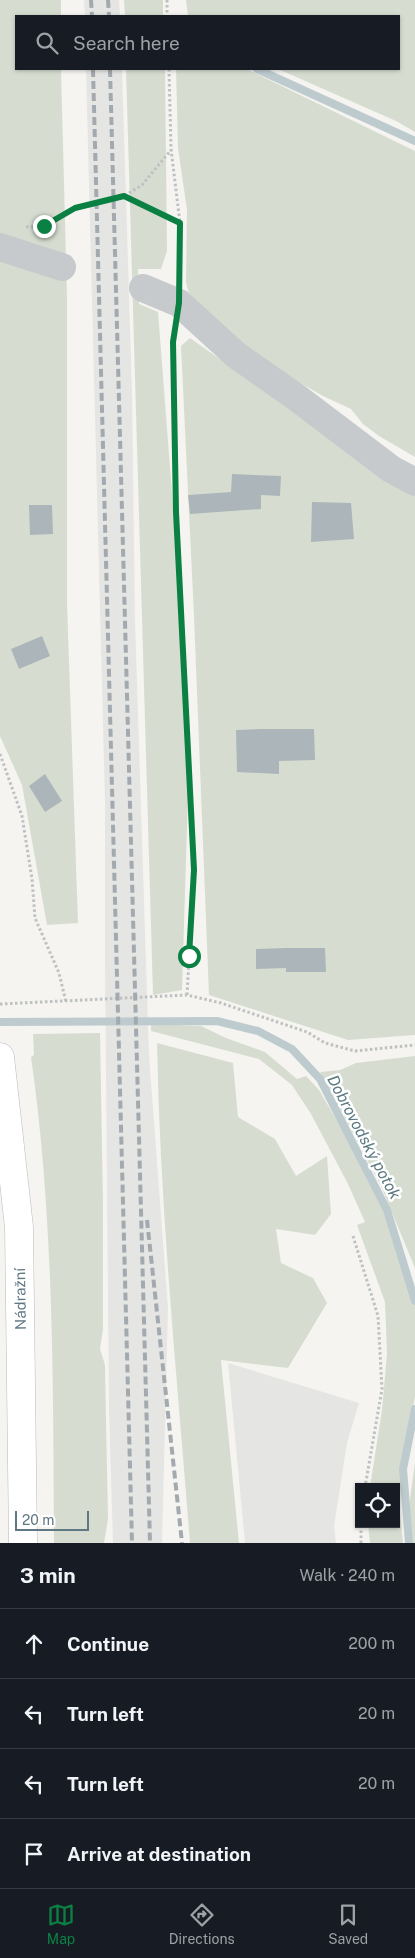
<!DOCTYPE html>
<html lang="en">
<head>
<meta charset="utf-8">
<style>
  body { margin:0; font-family:"Public Sans",sans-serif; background:#20242c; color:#f1f3f6 }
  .controls { position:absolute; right:15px; bottom:15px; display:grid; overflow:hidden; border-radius:0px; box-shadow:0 1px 4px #0004 }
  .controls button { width:45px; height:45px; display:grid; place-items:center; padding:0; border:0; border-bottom:1px solid #363941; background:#171b24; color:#f1f3f6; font:25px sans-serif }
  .scale { position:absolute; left:15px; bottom:12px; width:74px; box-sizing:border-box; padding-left:5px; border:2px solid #607784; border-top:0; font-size:14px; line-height:18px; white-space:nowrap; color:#607784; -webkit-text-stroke:4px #fff; paint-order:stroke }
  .stop { position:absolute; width:15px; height:15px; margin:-11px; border:4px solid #0b8043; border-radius:50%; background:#fff }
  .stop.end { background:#0b8043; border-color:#fff; box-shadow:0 1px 5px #0008 }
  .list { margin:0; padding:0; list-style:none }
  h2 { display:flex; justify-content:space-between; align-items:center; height:65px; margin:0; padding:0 20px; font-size:21px }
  h2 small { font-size:16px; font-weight:400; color:#9ea1a6 }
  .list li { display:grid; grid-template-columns:32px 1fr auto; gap:15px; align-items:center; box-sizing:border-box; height:70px; padding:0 20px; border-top:1px solid #363941 }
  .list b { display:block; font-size:19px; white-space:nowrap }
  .list em { font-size:16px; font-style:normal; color:#9ea1a6 }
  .icon { flex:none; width:28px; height:28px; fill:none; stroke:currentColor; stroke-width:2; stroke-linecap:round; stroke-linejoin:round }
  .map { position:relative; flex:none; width:415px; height:1543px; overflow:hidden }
  .search { position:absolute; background:#171b24; box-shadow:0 1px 4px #0004; left:15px; right:15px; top:15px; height:55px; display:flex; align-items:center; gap:12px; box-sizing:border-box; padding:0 18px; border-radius:0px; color:#9ea1a6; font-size:19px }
  .sheet { height:345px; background:#171b24 }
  nav { display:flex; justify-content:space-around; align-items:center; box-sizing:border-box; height:70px; border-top:1px solid #363941; background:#171b24; font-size:14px; color:#9ea1a6 }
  nav a { display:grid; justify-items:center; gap:2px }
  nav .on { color:#0b8043 }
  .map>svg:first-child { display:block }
  .built { fill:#e5e6e3 }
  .green { fill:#d6ddd0 }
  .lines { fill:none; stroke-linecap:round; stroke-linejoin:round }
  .stream { stroke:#bdcbcf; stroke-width:8 }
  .building { fill:#acb6ba }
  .major-casing { stroke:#b6bbbe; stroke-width:29 }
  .path { stroke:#bec1c2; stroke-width:3; stroke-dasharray:2.5 2.5; stroke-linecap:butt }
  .minor { stroke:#c6cacc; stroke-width:28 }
  .major { stroke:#fff; stroke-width:28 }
  .rail { stroke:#a3aaaf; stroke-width:4; stroke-dasharray:8 4; stroke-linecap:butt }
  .route { stroke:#0b8043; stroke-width:6 }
  .labels { text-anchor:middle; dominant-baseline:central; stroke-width:5; stroke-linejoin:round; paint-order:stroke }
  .street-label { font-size:15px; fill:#607784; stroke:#fff }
  .water-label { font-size:16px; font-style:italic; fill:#5b7a82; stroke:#fff }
</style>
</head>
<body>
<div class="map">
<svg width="415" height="1543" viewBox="0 0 415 1543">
  <rect width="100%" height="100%" fill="#f5f4f0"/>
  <g class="built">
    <polygon points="84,0 119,0 120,16 85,16"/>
    <polygon points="86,69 122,69 132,392 135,621 149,1056 168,1308 162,1543 113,1543 109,1412 105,962 105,802"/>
    <polygon points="228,1363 359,1403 347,1443 334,1526 336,1543 245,1543"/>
  </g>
  <g class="green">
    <polygon points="0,0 61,0 61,16 16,16 16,69 61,69 67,297 67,603 78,923 47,925 22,785 0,736"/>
    <polygon points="124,0 163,0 163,16 125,16"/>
    <polygon points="186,0 415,0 415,132 396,121 278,69 399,69 399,16 188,16"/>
    <polygon points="126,69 165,69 167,251 161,269 138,269 139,304 158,312 181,610 188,795 182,990 153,995"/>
    <polygon points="176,69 247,69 415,151 415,457 379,436 363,424 351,409 323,396 269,365 191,302 186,282 187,210 178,148"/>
    <polygon points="190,338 378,471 415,490 415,1035 348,1040 209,995 194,616 181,346"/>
    <polygon points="151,1024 201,1026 226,1038 265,1052 297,1079 306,1076 319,1090 350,1143 375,1191 405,1260 415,1288 415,1396 401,1477 400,1513 403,1543 370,1543 368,1524 396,1524 396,1487 370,1487 382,1410 387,1354 385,1302 357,1225 365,1222 348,1184 311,1114 292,1085 259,1059 151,1031"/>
    <path d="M100 1033 103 1204V1329L100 1349 105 1365 108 1519 104 1543H54C53 1381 54 1218 31 1057L34 1055 33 1034Z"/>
    <path d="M157 1043 233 1063 238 1117 275 1139 296 1176 327 1156 331 1214 315 1235 276 1229 281 1263 313 1278 327 1303 288 1368 221 1360 239 1543H190C177 1377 160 1210 157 1043Z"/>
    <polygon points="415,1056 415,1268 381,1186 320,1072 340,1070 356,1063"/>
    <polygon points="415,1463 415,1543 413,1543 409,1506"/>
  </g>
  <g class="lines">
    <g class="stream">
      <polyline points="257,69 415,141"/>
      <polyline points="0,1022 217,1021 258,1031 292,1049 320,1079 387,1210 415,1301"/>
      <polyline points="409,1543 403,1469 415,1409"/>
    </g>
  </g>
  <g class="building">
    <polygon points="232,474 281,476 280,496 261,495 261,509 190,514 188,495 231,492"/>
    <polygon points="312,502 351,503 354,539 311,542"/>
    <polygon points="29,505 52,505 53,534 30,535"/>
    <polygon points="42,636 50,656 19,669 11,649"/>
    <polygon points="261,729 314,729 315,760 279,761 279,774 237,772 236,730"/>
    <polygon points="45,774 62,801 45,812 29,786"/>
    <polygon points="286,948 325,948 326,972 286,972 286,968 256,969 256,949"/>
  </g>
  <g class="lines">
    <g class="major-casing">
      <polyline id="major" points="0,1057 19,1227 23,1543"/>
    </g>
    <g class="path">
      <polyline points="167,0 167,16"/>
      <polyline points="169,69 171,149 180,223 179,275"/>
      <polyline points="124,196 179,223"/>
      <polyline points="26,227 43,226 75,208 124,196 142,185 171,150"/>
      <polyline points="174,333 173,342 177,512 194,870 187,995"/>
      <polyline points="0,754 22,816 32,879 35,918 59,973 66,1002"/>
      <polyline points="0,1004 187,995 221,1003 307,1032 325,1043 355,1051 415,1045"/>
      <polyline points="353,1236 378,1316 382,1389 365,1487"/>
      <polyline points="361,1543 361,1524"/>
    </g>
    <g class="minor">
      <polyline points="0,247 62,267"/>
      <polyline points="143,288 179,303 236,355 296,397 391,469 415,482"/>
    </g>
    <use href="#major" class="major"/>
    <g class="rail">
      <polyline points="91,0 92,16"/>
      <polyline points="108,0 109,16"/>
      <polyline points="93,69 132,1543"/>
      <polyline points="110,69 150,1543"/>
      <polyline points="147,1220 182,1543"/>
    </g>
  </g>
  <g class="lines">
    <polyline class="route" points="44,226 75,208 124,196 180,223 179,303 173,342 176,512 194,870 189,956"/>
  </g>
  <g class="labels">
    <g class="street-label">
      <text transform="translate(20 1299) rotate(-91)">Nádražní</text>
    </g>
    <g class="water-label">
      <text transform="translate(364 1137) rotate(62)">Dobrovodský potok</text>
    </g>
  </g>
</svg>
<div class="controls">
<button><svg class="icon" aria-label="locate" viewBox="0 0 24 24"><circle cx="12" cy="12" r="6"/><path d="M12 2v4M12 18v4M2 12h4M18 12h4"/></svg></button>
</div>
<div class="scale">20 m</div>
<div class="stop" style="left:189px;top:956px"></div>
<div class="stop end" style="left:44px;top:226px"></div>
<div class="search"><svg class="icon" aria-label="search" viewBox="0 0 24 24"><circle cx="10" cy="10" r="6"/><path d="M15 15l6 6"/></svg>Search here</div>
</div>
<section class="sheet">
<h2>3 min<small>Walk · 240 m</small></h2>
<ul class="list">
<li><svg class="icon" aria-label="ahead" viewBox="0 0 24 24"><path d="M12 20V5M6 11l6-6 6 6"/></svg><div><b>Continue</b></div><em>200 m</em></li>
<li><svg class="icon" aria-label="left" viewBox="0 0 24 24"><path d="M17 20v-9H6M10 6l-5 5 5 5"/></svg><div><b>Turn left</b></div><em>20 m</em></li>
<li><svg class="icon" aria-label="left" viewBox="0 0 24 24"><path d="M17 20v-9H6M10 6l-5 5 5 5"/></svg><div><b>Turn left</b></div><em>20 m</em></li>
<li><svg class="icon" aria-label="arrive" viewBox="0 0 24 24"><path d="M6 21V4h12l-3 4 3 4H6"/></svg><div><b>Arrive at destination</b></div></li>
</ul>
</section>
<nav>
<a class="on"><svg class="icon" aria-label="map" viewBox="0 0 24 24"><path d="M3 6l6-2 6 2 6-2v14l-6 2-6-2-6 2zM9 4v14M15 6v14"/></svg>Map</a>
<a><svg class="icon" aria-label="directions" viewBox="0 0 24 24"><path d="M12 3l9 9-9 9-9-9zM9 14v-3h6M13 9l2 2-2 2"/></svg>Directions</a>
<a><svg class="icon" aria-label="saved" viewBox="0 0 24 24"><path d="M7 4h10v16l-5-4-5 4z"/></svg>Saved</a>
</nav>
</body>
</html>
